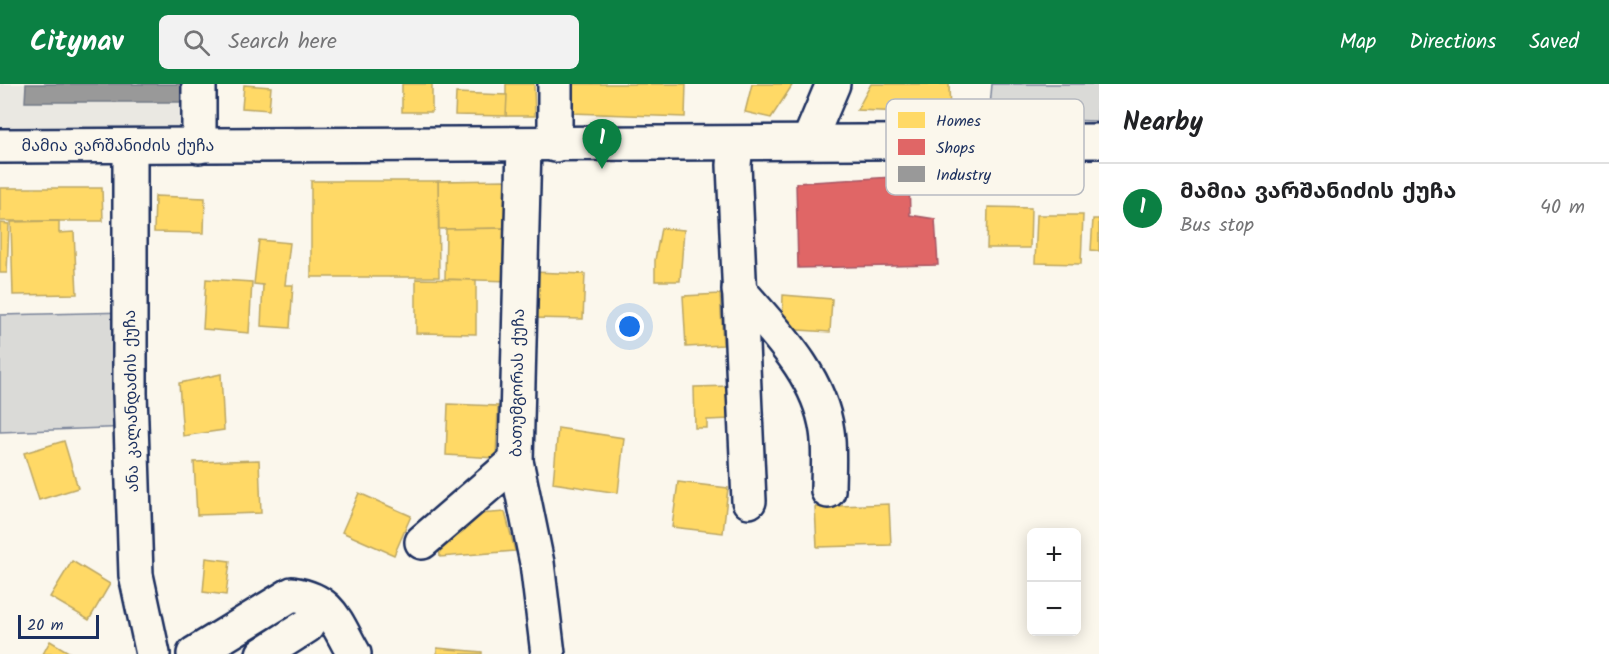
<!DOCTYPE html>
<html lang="en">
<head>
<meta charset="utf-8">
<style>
  body { margin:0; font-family:Kalam,"Noto Sans Georgian",sans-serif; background:#f2f2f2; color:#202124 }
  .controls { position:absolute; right:18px; bottom:18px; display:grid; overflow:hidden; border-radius:9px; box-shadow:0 3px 15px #0003 }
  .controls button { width:54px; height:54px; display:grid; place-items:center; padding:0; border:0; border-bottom:2px solid #e0e0e0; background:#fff; color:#202124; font:30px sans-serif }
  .scale { position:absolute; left:18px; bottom:15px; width:81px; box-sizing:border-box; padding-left:6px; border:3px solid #1b2f5e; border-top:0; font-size:16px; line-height:21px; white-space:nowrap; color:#1b2f5e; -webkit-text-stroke:4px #fbf7ec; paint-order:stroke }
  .you { position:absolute; left:630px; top:243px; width:21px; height:21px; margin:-15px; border:4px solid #fff; border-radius:50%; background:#1a73e8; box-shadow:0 0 0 9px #1a73e833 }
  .badge { display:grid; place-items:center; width:39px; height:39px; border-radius:50%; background:#0b8043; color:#fff; font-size:20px; font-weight:700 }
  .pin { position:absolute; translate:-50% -50px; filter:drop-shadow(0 2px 3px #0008) }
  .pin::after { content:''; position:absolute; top:32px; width:21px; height:18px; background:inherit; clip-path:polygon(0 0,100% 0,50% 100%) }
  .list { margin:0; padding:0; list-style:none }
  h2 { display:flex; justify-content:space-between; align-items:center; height:78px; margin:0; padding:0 24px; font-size:26px }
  h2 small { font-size:20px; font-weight:400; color:#757577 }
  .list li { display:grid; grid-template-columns:39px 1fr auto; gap:18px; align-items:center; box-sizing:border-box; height:90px; padding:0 24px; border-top:2px solid #e0e0e0 }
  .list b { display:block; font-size:22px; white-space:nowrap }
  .list p { margin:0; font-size:20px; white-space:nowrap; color:#757577 }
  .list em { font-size:20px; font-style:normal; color:#757577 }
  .icon { flex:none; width:33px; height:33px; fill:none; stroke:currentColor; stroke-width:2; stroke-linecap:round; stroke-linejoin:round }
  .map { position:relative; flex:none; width:1099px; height:570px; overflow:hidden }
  header { display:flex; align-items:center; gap:36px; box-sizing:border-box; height:84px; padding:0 30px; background:#0b8043; color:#fff }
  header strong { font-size:28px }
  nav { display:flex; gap:33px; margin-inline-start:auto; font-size:21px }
  .search { width:420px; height:54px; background:#f2f2f2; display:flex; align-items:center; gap:15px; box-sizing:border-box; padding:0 21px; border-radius:9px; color:#757577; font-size:22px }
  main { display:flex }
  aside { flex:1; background:#fff }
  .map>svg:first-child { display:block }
  .built { fill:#eae8e2 }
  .green { fill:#dadad7; stroke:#7a849a; stroke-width:1.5 }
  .homes { fill:#ffd966; stroke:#bba664; stroke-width:1.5 }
  .shops { fill:#e06666; stroke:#a55664; stroke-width:1.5 }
  .industry { fill:#999; stroke:#737987; stroke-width:1.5 }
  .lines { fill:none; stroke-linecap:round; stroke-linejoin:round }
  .minor-casing { stroke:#1b2f5e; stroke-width:38 }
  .minor { stroke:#fbf7ec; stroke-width:33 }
  .labels { text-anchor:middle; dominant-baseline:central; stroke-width:6; stroke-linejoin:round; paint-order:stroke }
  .street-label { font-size:16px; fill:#1b2f5e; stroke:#fbf7ec }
  .key { fill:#fbf7ec; stroke:#b8bbc1; stroke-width:1.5 }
  .key-label { font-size:16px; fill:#1b2f5e }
</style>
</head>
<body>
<header>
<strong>Citynav</strong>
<div class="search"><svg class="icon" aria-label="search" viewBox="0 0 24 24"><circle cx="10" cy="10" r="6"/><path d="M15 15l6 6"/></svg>Search here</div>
<nav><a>Map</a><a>Directions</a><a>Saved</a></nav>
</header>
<main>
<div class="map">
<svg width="1099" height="570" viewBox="0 0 1099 570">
  <rect width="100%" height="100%" fill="#fbf7ec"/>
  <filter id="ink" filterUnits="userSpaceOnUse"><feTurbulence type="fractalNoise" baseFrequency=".0167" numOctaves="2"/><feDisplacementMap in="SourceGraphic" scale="12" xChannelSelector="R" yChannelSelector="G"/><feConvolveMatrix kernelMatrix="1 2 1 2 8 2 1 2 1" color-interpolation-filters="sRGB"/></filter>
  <g filter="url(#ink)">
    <rect class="built" x="0" y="0" width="199" height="62"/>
    <g class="green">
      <polygon points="992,0 1099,0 1097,37 989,34"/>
      <polygon points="130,228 131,343 0,348 0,231"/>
    </g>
    <g class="homes">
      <rect x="402" y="0" width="30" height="28"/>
      <polygon points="506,0 534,0 535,32 506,32"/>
      <polygon points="572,0 686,0 685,33 571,29"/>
      <polygon points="752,0 793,0 771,34 745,28"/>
      <polygon points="871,0 949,0 950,30 857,26"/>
      <polygon points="244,1 271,3 269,26 242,24"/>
      <polygon points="456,9 507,11 506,32 455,31"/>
      <polygon points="507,96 507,144 439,145 438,97"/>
      <polygon points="311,97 438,97 439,193 311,193"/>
      <polygon points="0,104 102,104 103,137 0,137"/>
      <polygon points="155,112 205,114 204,149 154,148"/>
      <polygon points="988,123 1031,124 1030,164 987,164"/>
      <polygon points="1037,131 1083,131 1081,180 1035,179"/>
      <polygon points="1093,135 1099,135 1099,167 1091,166"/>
      <polygon points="59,137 59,149 74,148 77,210 13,211 11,138"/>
      <polygon points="0,139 9,140 7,189 0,189"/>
      <polygon points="511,144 510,197 445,195 446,145"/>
      <polygon points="661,144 684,146 680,197 655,197 655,176"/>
      <polygon points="259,156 290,159 285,201 293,201 290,244 261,242 263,201 254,200"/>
      <polygon points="532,188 585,190 583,235 530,234"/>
      <polygon points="206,195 252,198 249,249 203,245"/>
      <polygon points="416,195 476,196 476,250 416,249"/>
      <polygon points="720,210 723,261 686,263 683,212"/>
      <polygon points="783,211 832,215 830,248 782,245"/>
      <polygon points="221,290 224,346 183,352 179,299"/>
      <polygon points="730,302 731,335 707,336 707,344 695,344 694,303"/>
      <polygon points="448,320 498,322 496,374 446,371"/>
      <polygon points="558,344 624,354 618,409 553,399"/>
      <polygon points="64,357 78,404 39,416 24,369"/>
      <polygon points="259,376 261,429 197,431 194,378"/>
      <polygon points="678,398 728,404 723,449 672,443"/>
      <polygon points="359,409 411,432 394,471 342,448"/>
      <polygon points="889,420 891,461 817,463 815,423"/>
      <polygon points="505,428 515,467 440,473 437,433"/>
      <polygon points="206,474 230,477 226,511 203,508"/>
      <polygon points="72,477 110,500 89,536 50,513"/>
      <polygon points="50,557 72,570 43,570"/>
      <polygon points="437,564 482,568 482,570 437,570"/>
    </g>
    <polygon class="shops" points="909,92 910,131 935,135 938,181 798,184 796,99"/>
    <polygon class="industry" points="26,0 189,0 189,18 25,18"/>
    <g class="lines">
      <g class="minor-casing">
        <g id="minor">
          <polyline points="199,0 199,62"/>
          <polyline points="809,57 833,0"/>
          <polyline points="736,60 734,81 749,417"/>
          <polyline points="524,61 516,377 537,479 548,570"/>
          <polyline points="555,61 555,0"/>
          <polyline points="0,62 1099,57"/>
          <polyline points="130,62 130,309 136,491 153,570"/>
          <path d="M739 206C774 247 819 290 827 347 830 366 828 388 828 407"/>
          <polyline points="422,458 516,377"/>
          <path d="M194 570 292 510C332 516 335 537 354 570"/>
          <polyline points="263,570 307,542"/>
        </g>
      </g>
      <use href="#minor" class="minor"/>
    </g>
  </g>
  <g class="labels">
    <g class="street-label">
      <text x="118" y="62">მამია ვარშანიძის ქუჩა</text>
      <text transform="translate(518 299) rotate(-89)">ბათუმგორას ქუჩა</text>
      <text transform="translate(132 317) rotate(-91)">ანა კალანდაძის ქუჩა</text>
    </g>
  </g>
  <rect x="886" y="15" width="198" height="96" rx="9" class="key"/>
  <rect x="898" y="28" width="27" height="16" fill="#ffd966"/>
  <rect x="898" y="55" width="27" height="16" fill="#e06666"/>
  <rect x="898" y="82" width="27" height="16" fill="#999"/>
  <g class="key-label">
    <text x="936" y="42">Homes</text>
    <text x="936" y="69">Shops</text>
    <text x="936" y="96">Industry</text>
  </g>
</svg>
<div class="controls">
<button>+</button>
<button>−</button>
</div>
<div class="scale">20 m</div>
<div class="you"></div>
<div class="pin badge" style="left:602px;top:85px">1</div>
</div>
<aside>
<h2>Nearby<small></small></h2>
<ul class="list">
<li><span class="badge">1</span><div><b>მამია ვარშანიძის ქუჩა</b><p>Bus stop</p></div><em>40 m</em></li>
</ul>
</aside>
</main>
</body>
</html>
